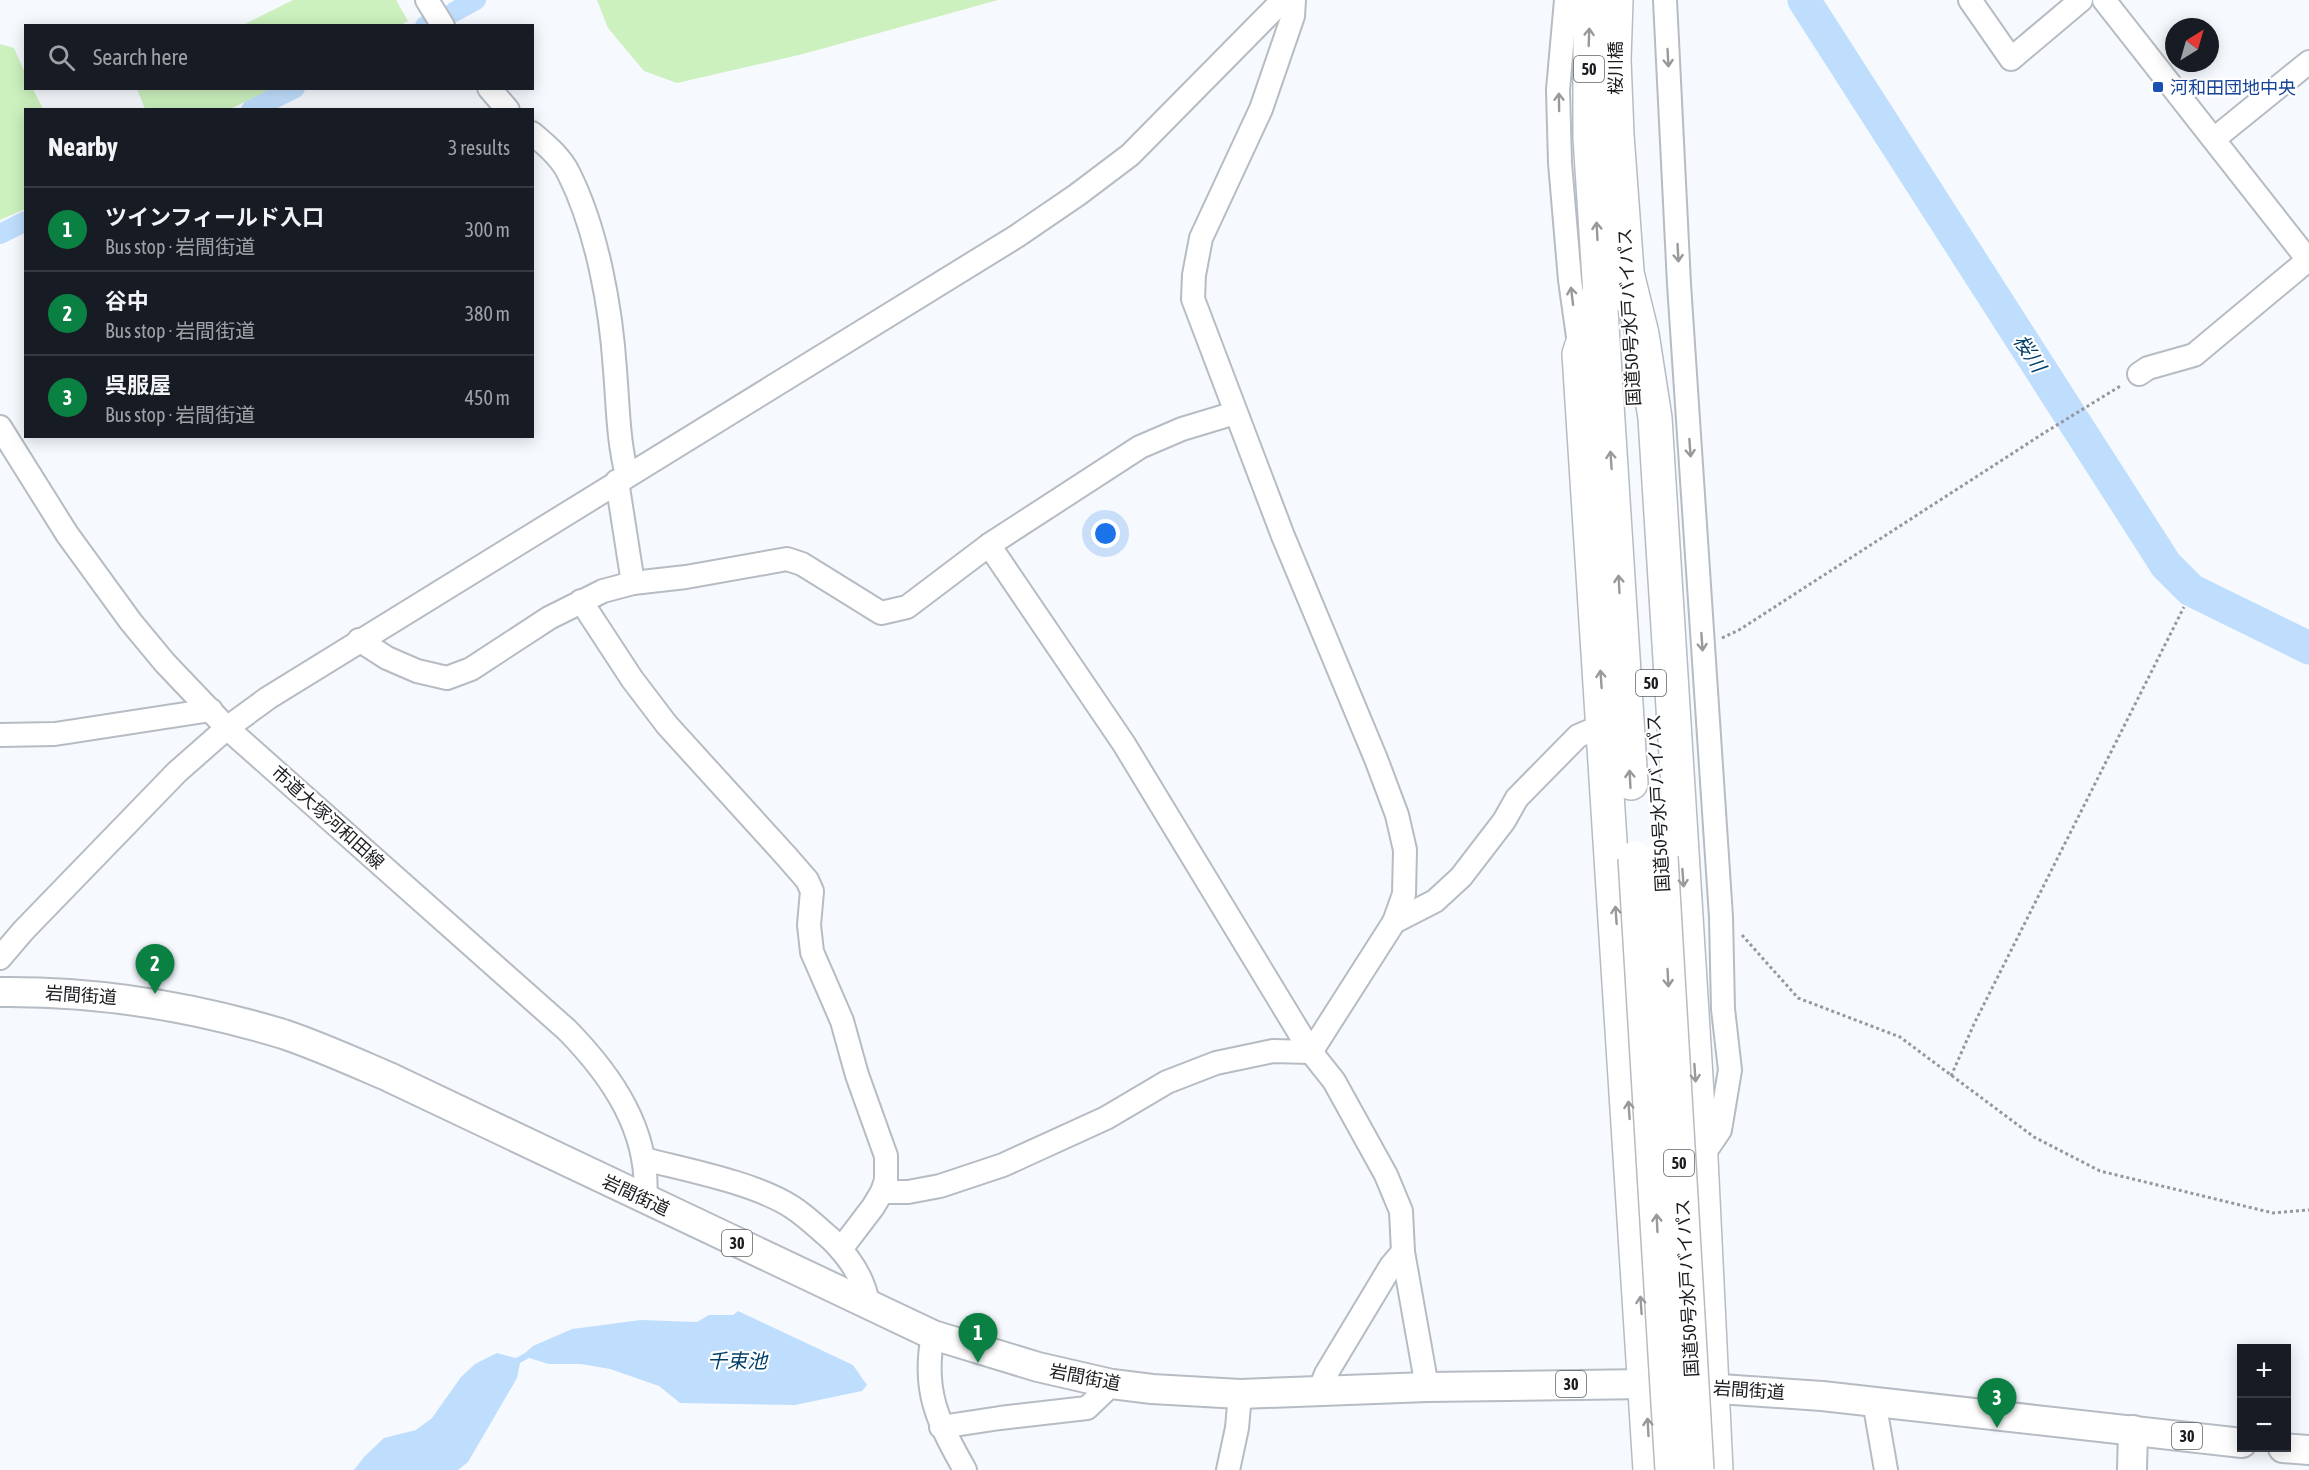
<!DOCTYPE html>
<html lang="en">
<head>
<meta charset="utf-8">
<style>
  body { margin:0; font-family:"Asap Condensed","Noto Sans JP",sans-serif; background:#20242c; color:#f1f3f6 }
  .controls { position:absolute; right:18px; bottom:18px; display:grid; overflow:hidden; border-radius:0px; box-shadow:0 3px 15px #0003 }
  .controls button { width:54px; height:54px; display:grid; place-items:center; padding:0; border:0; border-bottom:2px solid #363941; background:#171b24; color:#f1f3f6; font:30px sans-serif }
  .compass { position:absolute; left:2165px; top:18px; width:54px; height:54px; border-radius:50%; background:#171b24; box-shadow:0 3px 15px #0003; rotate:37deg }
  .you { position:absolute; left:1106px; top:534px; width:21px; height:21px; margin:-15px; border:4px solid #fff; border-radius:50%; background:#1a73e8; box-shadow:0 0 0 9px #1a73e833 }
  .badge { display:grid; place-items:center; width:39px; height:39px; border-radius:50%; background:#0b8043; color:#fff; font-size:20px; font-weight:700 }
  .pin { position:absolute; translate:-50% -50px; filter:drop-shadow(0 2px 3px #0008) }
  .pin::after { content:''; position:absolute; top:32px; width:21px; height:18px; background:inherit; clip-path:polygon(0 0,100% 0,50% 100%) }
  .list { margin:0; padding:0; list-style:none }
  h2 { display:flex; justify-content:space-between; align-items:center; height:78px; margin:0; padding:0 24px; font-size:26px }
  h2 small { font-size:20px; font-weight:400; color:#9ea1a6 }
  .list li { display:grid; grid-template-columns:39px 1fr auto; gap:18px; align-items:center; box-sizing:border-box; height:84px; padding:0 24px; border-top:2px solid #363941 }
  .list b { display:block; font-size:22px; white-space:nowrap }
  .list p { margin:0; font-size:20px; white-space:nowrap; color:#9ea1a6 }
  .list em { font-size:20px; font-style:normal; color:#9ea1a6 }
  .icon { flex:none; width:33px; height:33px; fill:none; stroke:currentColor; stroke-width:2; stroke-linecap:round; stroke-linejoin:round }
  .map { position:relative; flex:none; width:2309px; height:1470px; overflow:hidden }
  .search { position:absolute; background:#171b24; box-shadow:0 3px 15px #0003; left:24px; top:24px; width:510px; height:66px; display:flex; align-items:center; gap:15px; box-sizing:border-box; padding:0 21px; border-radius:0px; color:#9ea1a6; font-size:22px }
  .panel { position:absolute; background:#171b24; box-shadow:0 3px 15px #0003; left:24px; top:108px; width:510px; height:330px; border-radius:0px }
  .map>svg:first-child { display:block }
  .green { fill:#ccf1be }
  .water { fill:#bfdefd }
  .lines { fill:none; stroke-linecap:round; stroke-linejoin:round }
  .canal { stroke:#bfdefd; stroke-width:20 }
  .river { stroke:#bfdefd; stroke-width:33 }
  .minor-casing { stroke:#b6bcc3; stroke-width:26 }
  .major-casing { stroke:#b6bcc3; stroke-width:32 }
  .highway-casing { stroke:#b6bcc3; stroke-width:36 }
  .path { stroke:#95989c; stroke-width:3; stroke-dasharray:3 3; stroke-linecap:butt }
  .minor { stroke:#fff; stroke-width:22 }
  .major { stroke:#fff; stroke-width:28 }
  .highway { stroke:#fff; stroke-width:33 }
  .highway-bridge-casing { stroke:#b6bcc3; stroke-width:36; stroke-linecap:butt }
  .highway-bridge { stroke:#fff; stroke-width:33 }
  .oneway { stroke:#98999b }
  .transit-dot { fill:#1a4fb4; stroke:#fff; stroke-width:2 }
  .labels { text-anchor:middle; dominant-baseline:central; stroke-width:4.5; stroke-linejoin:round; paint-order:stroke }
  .shield { fill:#fff; stroke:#5f6163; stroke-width:1.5 }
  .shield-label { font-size:16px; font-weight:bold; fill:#1b1d20 }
  .street-label { font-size:18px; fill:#1b1d20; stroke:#fff }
  .transit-label { font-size:18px; fill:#164399; stroke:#fff; text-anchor:start }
  .water-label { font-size:20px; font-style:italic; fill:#02406c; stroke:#fff }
</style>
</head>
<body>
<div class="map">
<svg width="2309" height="1470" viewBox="0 0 2309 1470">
  <rect width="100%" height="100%" fill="#f6f9fe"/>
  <g class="green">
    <polygon points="293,0 396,0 408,21 399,26 243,25"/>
    <polygon points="597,0 998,0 803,54 677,83 644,71 608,28"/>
    <polygon points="0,44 14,48 25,73 26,88 33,89 43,109 26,110 25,209 0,220"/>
    <polygon points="137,89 137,88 272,89 230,109 145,109"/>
  </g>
  <polygon class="water" points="738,1311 853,1365 867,1385 862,1391 795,1405 680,1403 659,1386 610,1369 581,1364 549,1364 529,1358 520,1363 517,1378 468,1462 458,1470 354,1470 364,1457 384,1438 416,1430 432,1418 461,1377 475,1364 497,1353 516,1358 525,1353 533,1346 572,1329 641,1320 697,1322 709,1315 733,1315"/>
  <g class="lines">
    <g class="canal">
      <polyline points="454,12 476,0"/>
      <polyline points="425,26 431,23"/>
      <polyline points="251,110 295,88"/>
      <polyline points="0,234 26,221"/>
    </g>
    <polyline class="river" points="1804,0 2166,565 2191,590 2309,648"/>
    <g class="minor-casing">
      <g id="minor">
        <polyline points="427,0 443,26"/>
        <polyline points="1294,0 1293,16 1261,109 1201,238 1194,275 1193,299 1283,536 1376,759 1397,815 1405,850 1404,894 1394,922 1311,1052"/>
        <polyline points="1566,0 1558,90 1560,163 1570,280 1579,344"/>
        <polyline points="1665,0 1679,284 1721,917 1723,1009 1730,1070 1720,1130 1701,1158"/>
        <polyline points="1970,0 2011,59 2081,0"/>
        <polyline points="2104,0 2309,261"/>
        <polyline points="489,88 508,110"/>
        <path d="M532 133C546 145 561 157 569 174 597 230 611 308 615 370 618 405 618 441 627 475"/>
        <polyline points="2214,139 2309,62"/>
        <polyline points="2139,374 2148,368 2194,355 2308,260"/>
        <path d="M0 427 67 534 131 622 165 663 227 728 567 1030C612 1076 651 1132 645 1200"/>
        <polyline points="617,481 633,583"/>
        <polyline points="989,545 1124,744 1311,1052 1334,1081 1386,1175 1401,1211 1403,1252 1427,1387"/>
        <polyline points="581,601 632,679 667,725 787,857 807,880 812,891 809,925 812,952 842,1021 857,1075 886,1156 886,1180 882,1192 873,1207 841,1249"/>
        <polyline points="359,640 387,658 417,671 447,678 471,669 549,618 603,591 633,583 686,577 787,559 802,564 881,613 907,607 989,545 1140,447 1182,429 1235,413"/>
        <polyline points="0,735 55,734 211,710"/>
        <polyline points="1394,922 1435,901 1461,877 1504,821 1517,798 1578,736 1604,725"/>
        <polyline points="0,958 23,931 177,772 227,728 268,698 1017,236 1077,195 1130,155 1283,0"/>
        <path d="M644 1159C687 1170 755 1183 792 1207 806 1216 818 1228 831 1239 849 1257 865 1279 868 1305"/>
        <polyline points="882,1192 908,1192 940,1186 1003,1165 1106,1118 1167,1082 1216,1063 1273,1051 1311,1052"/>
        <path d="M933 1335C922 1391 938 1422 965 1470"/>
        <polyline points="1319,1391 1326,1374 1391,1266 1403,1252"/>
        <polyline points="1874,1401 1886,1470"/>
        <polyline points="941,1427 1000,1418 1087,1408 1112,1384"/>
        <polyline points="1228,1470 1237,1428 1240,1394"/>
      </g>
    </g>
    <g class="major-casing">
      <g id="major">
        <path d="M0 992C96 991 191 1006 283 1034 319 1046 354 1062 389 1077L933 1335 1038 1367 1112 1384 1152 1389 1240 1394 1427 1387 1646 1384 1822 1396 2242 1443"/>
        <polyline points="2283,1448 2309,1450"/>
        <polyline points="2132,1470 2133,1430"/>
      </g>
    </g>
    <g class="highway-casing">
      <g id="highway">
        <polyline points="1590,0 1590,137 1631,783"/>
        <polyline points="1616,0 1614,60 1617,135 1629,298"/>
        <polyline points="1628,277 1642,334 1655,418 1701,1158 1716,1470"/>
        <polyline points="1600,290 1579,354 1650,1470"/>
      </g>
    </g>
    <g class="path">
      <polyline points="1722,638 1739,630 2044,433 2122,385"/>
      <polyline points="1742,935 1798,998 1900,1037 2034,1137 2100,1171 2273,1213 2309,1210"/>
      <polyline points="1951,1076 1974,1024 2184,607"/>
    </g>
    <use href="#minor" class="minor"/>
    <use href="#major" class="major"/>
    <use href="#highway" class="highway"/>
    <g class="highway-bridge-casing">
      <g id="highway-bridge">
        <polyline points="1661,857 1697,1470"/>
        <polyline points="1635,858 1672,1470"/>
      </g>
    </g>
    <use href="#highway-bridge" class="highway-bridge"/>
  </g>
  <defs><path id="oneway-shaft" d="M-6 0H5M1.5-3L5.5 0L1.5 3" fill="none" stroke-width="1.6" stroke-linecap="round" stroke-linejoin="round" transform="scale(1.5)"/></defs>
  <g class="oneway">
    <use href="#oneway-shaft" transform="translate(1589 37) rotate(-88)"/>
    <use href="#oneway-shaft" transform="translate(1668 58) rotate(87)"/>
    <use href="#oneway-shaft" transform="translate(1559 102) rotate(-91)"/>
    <use href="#oneway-shaft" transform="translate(1597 231) rotate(-93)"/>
    <use href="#oneway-shaft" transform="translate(1678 253) rotate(87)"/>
    <use href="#oneway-shaft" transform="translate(1572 296) rotate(-97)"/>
    <use href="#oneway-shaft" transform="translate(1690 448) rotate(86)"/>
    <use href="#oneway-shaft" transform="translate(1611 460) rotate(-94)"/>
    <use href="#oneway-shaft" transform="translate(1619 584) rotate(-93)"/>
    <use href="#oneway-shaft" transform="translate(1702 642) rotate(86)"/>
    <use href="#oneway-shaft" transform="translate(1601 679) rotate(-94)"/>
    <use href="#oneway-shaft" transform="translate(1630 779) rotate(-93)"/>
    <use href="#oneway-shaft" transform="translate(1683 878) rotate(86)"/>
    <use href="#oneway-shaft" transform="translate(1616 915) rotate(-94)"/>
    <use href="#oneway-shaft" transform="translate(1668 978) rotate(87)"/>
    <use href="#oneway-shaft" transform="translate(1695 1073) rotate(86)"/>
    <use href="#oneway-shaft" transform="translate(1629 1110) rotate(-94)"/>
    <use href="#oneway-shaft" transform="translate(1657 1223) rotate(-93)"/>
    <use href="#oneway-shaft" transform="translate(1641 1305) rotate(-94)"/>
    <use href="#oneway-shaft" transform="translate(1648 1427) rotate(-93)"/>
  </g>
  <rect class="transit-dot" x="2152" y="81" width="12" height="12" rx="3"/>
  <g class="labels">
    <g class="shield">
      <rect x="1574" y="56" width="30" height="26" rx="4.5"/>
      <rect x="1636" y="670" width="30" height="26" rx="4.5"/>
      <rect x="1664" y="1150" width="30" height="26" rx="4.5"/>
      <rect x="722" y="1230" width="30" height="26" rx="4.5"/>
      <rect x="1556" y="1371" width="30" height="26" rx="4.5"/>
      <rect x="2172" y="1423" width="30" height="26" rx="4.5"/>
    </g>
    <g class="shield-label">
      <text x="1589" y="69">50</text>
      <text x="1651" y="683">50</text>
      <text x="1679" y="1163">50</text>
      <text x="737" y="1243">30</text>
      <text x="1571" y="1384">30</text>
      <text x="2187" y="1436">30</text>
    </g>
    <g class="street-label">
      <text transform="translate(1615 68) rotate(-90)">桜川橋</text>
      <text transform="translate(1629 317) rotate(-93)">国道50号水戸バイパス</text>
      <text transform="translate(1658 803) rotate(-93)">国道50号水戸バイパス</text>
      <text transform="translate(328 817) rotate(42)">市道大塚河和田線</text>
      <text transform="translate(81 995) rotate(4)">岩間街道</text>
      <text transform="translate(636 1195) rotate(25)">岩間街道</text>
      <text transform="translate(1687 1288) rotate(-93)">国道50号水戸バイパス</text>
      <text transform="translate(1085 1377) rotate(11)">岩間街道</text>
      <text transform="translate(1749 1390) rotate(4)">岩間街道</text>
    </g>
    <g class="transit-label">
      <text x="2170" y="87">河和田団地中央</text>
    </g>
    <g class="water-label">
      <text transform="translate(2030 353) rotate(57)">桜川</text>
      <text x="737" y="1360">千束池</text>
    </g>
  </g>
</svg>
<div class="controls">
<button>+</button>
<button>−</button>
</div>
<svg class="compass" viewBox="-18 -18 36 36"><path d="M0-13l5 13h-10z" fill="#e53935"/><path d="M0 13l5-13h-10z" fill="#9ea1a6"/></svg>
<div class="you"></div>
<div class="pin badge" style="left:978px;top:1363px">1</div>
<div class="pin badge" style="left:155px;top:994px">2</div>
<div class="pin badge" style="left:1997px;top:1428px">3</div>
<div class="search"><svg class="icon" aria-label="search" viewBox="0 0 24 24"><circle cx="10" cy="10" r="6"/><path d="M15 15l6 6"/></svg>Search here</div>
<section class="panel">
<h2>Nearby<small>3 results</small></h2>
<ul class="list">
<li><span class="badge">1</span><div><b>ツインフィールド入口</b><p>Bus stop · 岩間街道</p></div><em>300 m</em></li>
<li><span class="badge">2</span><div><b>谷中</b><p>Bus stop · 岩間街道</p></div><em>380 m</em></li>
<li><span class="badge">3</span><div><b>呉服屋</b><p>Bus stop · 岩間街道</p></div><em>450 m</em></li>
</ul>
</section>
</div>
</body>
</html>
